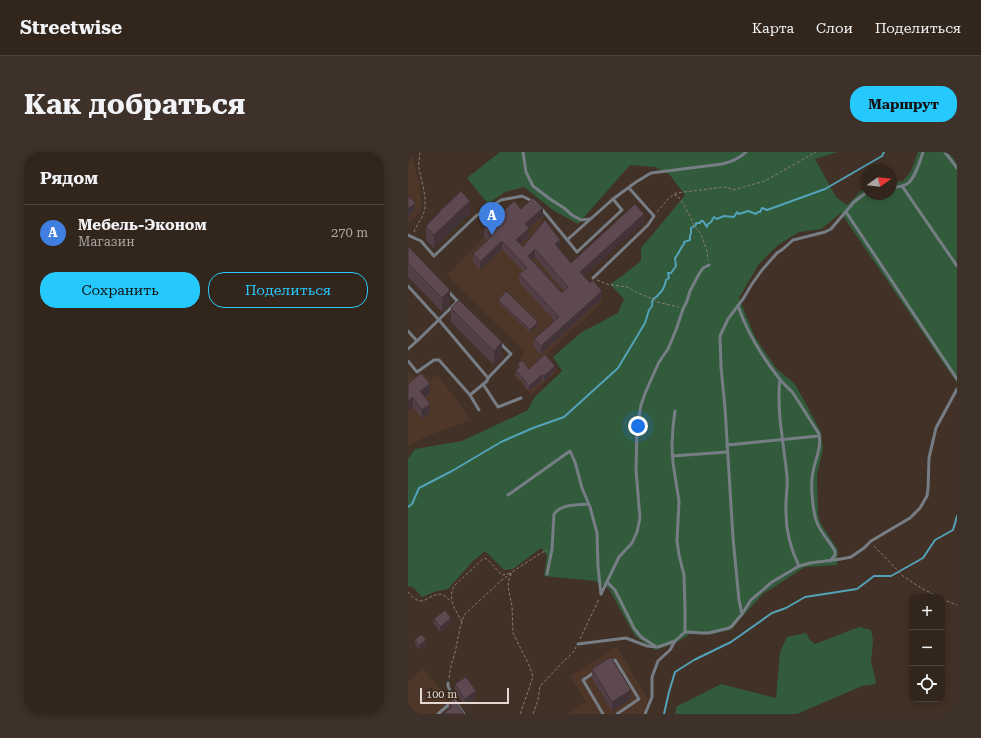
<!DOCTYPE html>
<html lang="ru">
<head>
<meta charset="utf-8">
<style>
  body { margin:0; font-family:"Roboto Serif",serif; background:#3d3129; color:#f1f3f6 }
  .controls { position:absolute; right:12px; bottom:12px; display:grid; overflow:hidden; border-radius:8px; box-shadow:0 2px 10px #0003 }
  .controls button { width:36px; height:36px; display:grid; place-items:center; padding:0; border:0; border-bottom:1px solid #4d423b; background:#32251c; color:#f1f3f6; font:20px sans-serif }
  .compass { position:absolute; left:453px; top:12px; width:36px; height:36px; border-radius:50%; background:#32251c; box-shadow:0 2px 10px #0003; rotate:75deg }
  .scale { position:absolute; left:12px; bottom:10px; width:89px; box-sizing:border-box; padding-left:4px; border:2px solid #e4d9d2; border-top:0; font-size:11px; line-height:14px; white-space:nowrap; color:#e4d9d2; -webkit-text-stroke:3px #37271c; paint-order:stroke }
  .you { position:absolute; left:230px; top:274px; width:14px; height:14px; margin:-10px; border:3px solid #fff; border-radius:50%; background:#1a73e8; box-shadow:0 0 0 6px #1a73e833 }
  .badge { display:grid; place-items:center; width:26px; height:26px; border-radius:50%; background:#26c9fe; color:#fff; font-size:13px; font-weight:700 }
  .pin { position:absolute; translate:-50% -33px; filter:drop-shadow(0 1px 2px #0008) }
  .pin::after { content:''; position:absolute; top:21px; width:14px; height:12px; background:inherit; clip-path:polygon(0 0,100% 0,50% 100%) }
  .list { margin:0; padding:0; list-style:none }
  h2 { display:flex; justify-content:space-between; align-items:center; height:52px; margin:0; padding:0 16px; font-size:17px }
  h2 small { font-size:13px; font-weight:400; color:#a8a5a3 }
  .list li { display:grid; grid-template-columns:26px 1fr auto; gap:12px; align-items:center; box-sizing:border-box; height:56px; padding:0 16px; border-top:1px solid #4d423b }
  .list b { display:block; font-size:15px; white-space:nowrap }
  .list p { margin:0; font-size:13px; white-space:nowrap; color:#a8a5a3 }
  .list em { font-size:13px; font-style:normal; color:#a8a5a3 }
  .actions { display:flex; gap:8px; padding:12px 16px }
  .actions a { flex:1; padding:9px 0; border:1px solid #26c9fe; border-radius:16px; text-align:center; font-size:14px; color:#26c9fe }
  .actions .main { background:#26c9fe; color:#111 }
  .icon { flex:none; width:22px; height:22px; fill:none; stroke:currentColor; stroke-width:2; stroke-linecap:round; stroke-linejoin:round }
  .map { position:relative; flex:none; width:549px; height:562px; overflow:hidden; border-radius:16px }
  header { display:flex; align-items:center; gap:24px; box-sizing:border-box; height:56px; padding:0 20px; background:#32251c; border-bottom:1px solid #4d423b }
  header strong { font-size:19px }
  nav { display:flex; gap:22px; margin-inline-start:auto; font-size:14px }
  .intro { display:flex; align-items:center; justify-content:space-between; box-sizing:border-box; height:96px; padding:0 24px }
  h1 { margin:0; font-size:28px }
  .button { padding:10px 18px; border-radius:16px; background:#26c9fe; color:#111; font-size:14px; font-weight:700 }
  main { display:flex; gap:24px; padding:0 24px }
  aside { flex:1; background:#32251c; border-radius:16px; box-shadow:0 2px 10px #0003 }
  .map>svg:first-child { display:block }
  .built { fill:#4e3728 }
  .green { fill:#325b3b }
  .lines { fill:none; stroke-linecap:round; stroke-linejoin:round }
  .stream { stroke:#52a2b8; stroke-width:2 }
  .path { stroke:#8a7c73; stroke-width:1; stroke-dasharray:3 2; stroke-linecap:butt }
  .lane { stroke:#767d84; stroke-width:3 }
  .wall { fill:#513f45; fill-rule:evenodd }
  .shaded-wall { fill:#423338 }
  .building { fill:#5e4950; stroke:#423338; fill-rule:evenodd }
</style>
</head>
<body>
<header>
<strong>Streetwise</strong>
<nav><a>Карта</a><a>Слои</a><a>Поделиться</a></nav>
</header>
<div class="intro"><h1>Как добраться</h1><a class="button">Маршрут</a></div>
<main>
<aside>
<h2>Рядом<small></small></h2>
<ul class="list">
<li><span class="badge" style="background:#3f7fe0">A</span><div><b>Мебель-Эконом</b><p>Магазин</p></div><em>270 m</em></li>
</ul>
<div class="actions"><a class="main">Сохранить</a><a>Поделиться</a></div>
</aside>
<div class="map">
<svg width="549" height="562" viewBox="0 0 549 562">
  <rect width="100%" height="100%" fill="#423126"/>
  <g class="built">
    <polygon points="0,0 7,0 5,8 12,34 13,59 0,71"/>
    <polygon points="125,54 135,64 133,76 196,148 137,204 150,218 123,243 106,223 116,199 39,123 76,85 106,57"/>
    <polygon points="0,220 5,226 15,222 22,228 30,223 63,268 14,286 0,295"/>
    <polygon points="209,495 240,548 236,559 232,562 159,562 178,550 162,524"/>
    <polygon points="15,517 47,554 55,562 0,562 0,529"/>
  </g>
  <g class="green">
    <polygon points="92,0 430,0 407,7 428,45 439,53 453,39 459,37 459,42 483,42 483,31 495,29 503,19 510,0 549,0 549,231 433,61 413,77 391,80 370,93 351,112 331,146 347,185 368,216 387,232 413,280 415,297 409,323 410,363 413,372 430,398 429,413 397,415 355,442 333,466 323,478 304,482 282,482 268,491 247,498 227,484 201,437 187,429 136,424 139,403 133,396 105,417 96,418 77,399 65,409 40,437 29,439 14,445 6,436 0,434 0,307 7,297 54,289 120,258 126,246 154,219 145,205 174,180 210,161 216,147 202,132 215,123 233,109 233,96 255,70 277,43 261,22 247,15 222,13 170,72 145,58 116,35 97,40 80,52 59,26"/>
    <polygon points="451,475 463,478 465,488 463,510 466,521 468,532 454,534 389,562 267,562 269,554 278,550 313,532 368,546 372,500 379,485 398,481 402,488 407,492"/>
  </g>
  <g class="lines">
    <g class="stream">
      <path d="M0 355 4 352 11 336 44 319 93 290 125 276 156 265 210 216 237 171 241 158 244 154C244 153 244 149 245 147 245 147 250 144 250 143 255 139 257 134 258 128L261 126 260 121H263L268 114 267 106C271 102 272 96 276 92V90L282 88V84L283 81V76L288 73V71H292L293 69H295L299 75 300 72 303 70 306 65 309 67 316 64 326 65 329 60 331 62 340 59 348 62 350 60H352L354 56 359 58 417 37 474 4 476 0"/>
      <polyline points="256,562 261,540 267,520 286,508 323,490 364,461 378,456 397,445 449,437 466,424 483,424 515,406 527,388 545,378 549,364"/>
    </g>
    <g class="path">
      <polyline points="266,43 269,43 276,53 282,64 286,74 293,82 299,99 300,108"/>
      <polyline points="249,60 261,46 268,41 317,35 326,38 332,36 357,29 408,0"/>
      <path d="M6 80C9 71 17 64 17 54 18 42 13 28 11 16 10 11 12 5 12 0"/>
      <polyline points="189,128 201,133 213,134 219,135 230,141 245,147 249,150 271,155"/>
      <polyline points="466,394 495,424 513,436 531,445"/>
      <path d="M0 440C3 444 8 449 13 449 15 449 17 448 19 447 30 441 34 439 43 450"/>
      <polyline points="534,447 549,453"/>
      <path d="M54 470C48 458 39 448 46 434L75 407 77 406 80 408 93 422 94 423 104 421"/>
      <polyline points="172,487 191,447"/>
      <path d="M41 526C42 517 44 510 47 501 50 488 51 474 57 462L95 427 104 421"/>
      <polyline points="113,562 113,559 121,537 125,524 121,513 105,481 104,454 101,440 100,433 101,427 104,420 133,401 139,398"/>
      <polyline points="125,562 130,548 132,534 157,508 166,499 168,495"/>
    </g>
    <g class="lane">
      <polyline points="115,0 118,20 125,34 142,47 156,56 164,63 173,68 182,67"/>
      <polyline points="537,0 549,16"/>
      <polyline points="494,34 549,114"/>
      <path d="M483 36C488 35 494 35 499 32 507 27 512 9 515 0"/>
      <path d="M205 47 228 30 243 21 314 12C323 10 332 6 338 0"/>
      <polyline points="133,56 169,100 214,58 205,47 159,88"/>
      <polyline points="438,60 549,227"/>
      <polyline points="0,83 13,89 26,104 68,64 93,48 114,44 126,50"/>
      <polyline points="185,126 240,73 246,64 221,36"/>
      <polyline points="0,134 31,168 80,226"/>
      <polyline points="40,139 51,151"/>
      <path d="M330 154C339 180 353 203 370 225 374 231 380 235 385 241L411 282C414 299 405 310 404 327 403 338 405 363 410 373 414 382 422 390 427 399V403L422 409"/>
      <polyline points="0,179 9,189 50,149"/>
      <polyline points="0,197 9,189"/>
      <polyline points="0,209 9,220 26,208 31,208 62,243 79,229 80,226 103,202 92,191"/>
      <polyline points="75,232 90,255 113,246"/>
      <polyline points="62,243 71,258"/>
      <polyline points="267,259 265,275 264,294 265,311 271,349 269,389 271,403 276,423 277,457 277,480"/>
      <polyline points="319,293 411,284"/>
      <polyline points="264,304 319,300"/>
      <polyline points="100,343 162,299 167,310 174,336 182,355 189,381 190,415 193,442"/>
      <polyline points="391,414 402,411 433,407 443,405 456,396 463,389 502,366 512,356 519,344 520,337 521,306 528,276 549,237"/>
      <path d="M139 422 144 397 146 362C153 352 169 353 180 352"/>
      <polyline points="199,430 207,438 226,476 233,485 247,494"/>
      <polyline points="193,442 211,405 224,391 229,380 232,366 228,318 229,277 233,253 238,239 251,210 260,197 268,178 275,157 279,149 282,139 291,122 295,116 301,113"/>
      <path d="M334 462 343 448 364 430 391 414C381 394 377 374 378 352 378 343 380 333 379 324 377 305 374 286 372 267 371 253 370 241 372 227"/>
      <polyline points="170,492 218,486 239,494 250,495 267,489 277,480 280,480 293,481 301,481 321,476 324,474 334,462 331,448 325,386 317,256 313,215 312,184 320,167 335,147 344,132 354,118 369,101 375,97 385,88 417,80 423,77 446,50 459,40"/>
      <polyline points="202,511 207,508 231,547 209,562"/>
      <polyline points="187,520 175,528 195,562"/>
      <polyline points="40,531 40,534 46,548"/>
      <polyline points="30,562 46,548 56,562"/>
      <polyline points="237,562 244,545 244,525 250,509 262,498 267,489"/>
    </g>
  </g>
  <g class="wall">
    <path d="M113 57 135 64 121 76V84L112 92 115 95 152 96 151 97 163 111 236 70 176 124 194 147 133 202 126 195V187L147 169 111 130V122L115 119 94 97 72 118 65 110V102L80 88 76 85V77ZM127 105 156 139 154 141 124 108Z"/>
    <polygon points="62,62 26,96 18,88 18,74"/>
    <polygon points="0,94 42,152 34,160 0,125"/>
    <polygon points="90,148 130,172 122,181 90,150"/>
    <polygon points="43,156 94,204 86,213 43,170"/>
    <polygon points="110,212 121,217 147,218 136,229 134,228 121,239 108,223 108,218 110,216"/>
    <polygon points="0,232 22,241 17,245 22,261 14,267 5,255"/>
    <polygon points="26,467 43,471 32,480 26,472"/>
    <polygon points="7,487 18,492 11,498 7,492"/>
    <polygon points="184,517 223,547 204,559 184,526"/>
    <polygon points="47,532 68,546 57,554 47,539"/>
    <polygon points="41,551 56,562 41,558"/>
  </g>
  <g class="shaded-wall">
    <polygon points="62,49 62,62 26,96 26,83"/>
    <polygon points="7,51 7,58 0,65 0,57"/>
    <polygon points="135,56 135,64 121,76 121,84 108,96 108,88 117,72"/>
    <polygon points="236,62 236,70 172,128 172,120"/>
    <polygon points="152,88 152,96 147,100 147,92"/>
    <polygon points="94,89 94,97 72,118 72,110"/>
    <polygon points="127,97 127,105 120,112 120,104"/>
    <polygon points="42,138 42,152 34,160 34,146"/>
    <polygon points="194,139 194,147 133,202 133,194"/>
    <polygon points="130,170 130,172 122,181 122,178"/>
    <polygon points="94,190 94,204 86,213 86,199"/>
    <polygon points="147,214 147,218 136,229 136,224"/>
    <polygon points="134,223 134,228 121,239 121,234"/>
    <polygon points="22,232 22,241 12,249 12,239"/>
    <polygon points="5,245 5,255 0,259 0,249"/>
    <polygon points="22,252 22,261 14,267 14,258"/>
    <polygon points="43,466 43,471 32,480 32,475"/>
    <polygon points="18,488 18,492 11,498 11,493"/>
    <polygon points="223,538 223,547 204,559 204,550"/>
    <polygon points="68,539 68,546 57,554 57,547"/>
  </g>
  <g class="building">
    <polygon points="53,39 62,49 26,83 18,74 31,61 32,59"/>
    <polygon points="0,44 7,51 0,57"/>
    <path d="M125 46 135 56 117 72 121 76 108 88 115 95 137 68 152 88 147 92 163 111 227 52 236 62 172 120 182 131 185 128 194 139 133 194 126 187 151 165 111 122 119 116 94 89 72 110 65 102 84 84 76 77 106 49 113 57ZM127 97 160 135 154 141 120 104Z"/>
    <polygon points="0,94 42,138 34,146 0,111"/>
    <polygon points="98,139 130,170 122,178 90,148"/>
    <polygon points="51,148 94,190 86,199 43,156"/>
    <polygon points="137,202 147,214 136,224 134,223 121,234 108,218 112,215 110,212 114,208 121,217"/>
    <polygon points="13,221 22,232 12,239 22,252 14,258 5,245 0,249 0,232"/>
    <polygon points="37,458 43,466 32,475 26,467"/>
    <polygon points="14,482 18,488 11,493 7,487"/>
    <polygon points="203,505 223,538 204,550 184,517"/>
    <polygon points="58,525 68,539 57,547 47,532"/>
    <polygon points="45,547 56,562 35,562 44,555 41,551"/>
  </g>
</svg>
<div class="controls">
<button>+</button>
<button>−</button>
<button><svg class="icon" aria-label="locate" viewBox="0 0 24 24"><circle cx="12" cy="12" r="6"/><path d="M12 2v4M12 18v4M2 12h4M18 12h4"/></svg></button>
</div>
<svg class="compass" viewBox="-18 -18 36 36"><path d="M0-13l5 13h-10z" fill="#e53935"/><path d="M0 13l5-13h-10z" fill="#a8a5a3"/></svg>
<div class="scale">100 m</div>
<div class="you"></div>
<div class="pin badge" style="left:84px;top:83px;background:#3f7fe0">A</div>
</div>
</main>
</body>
</html>
